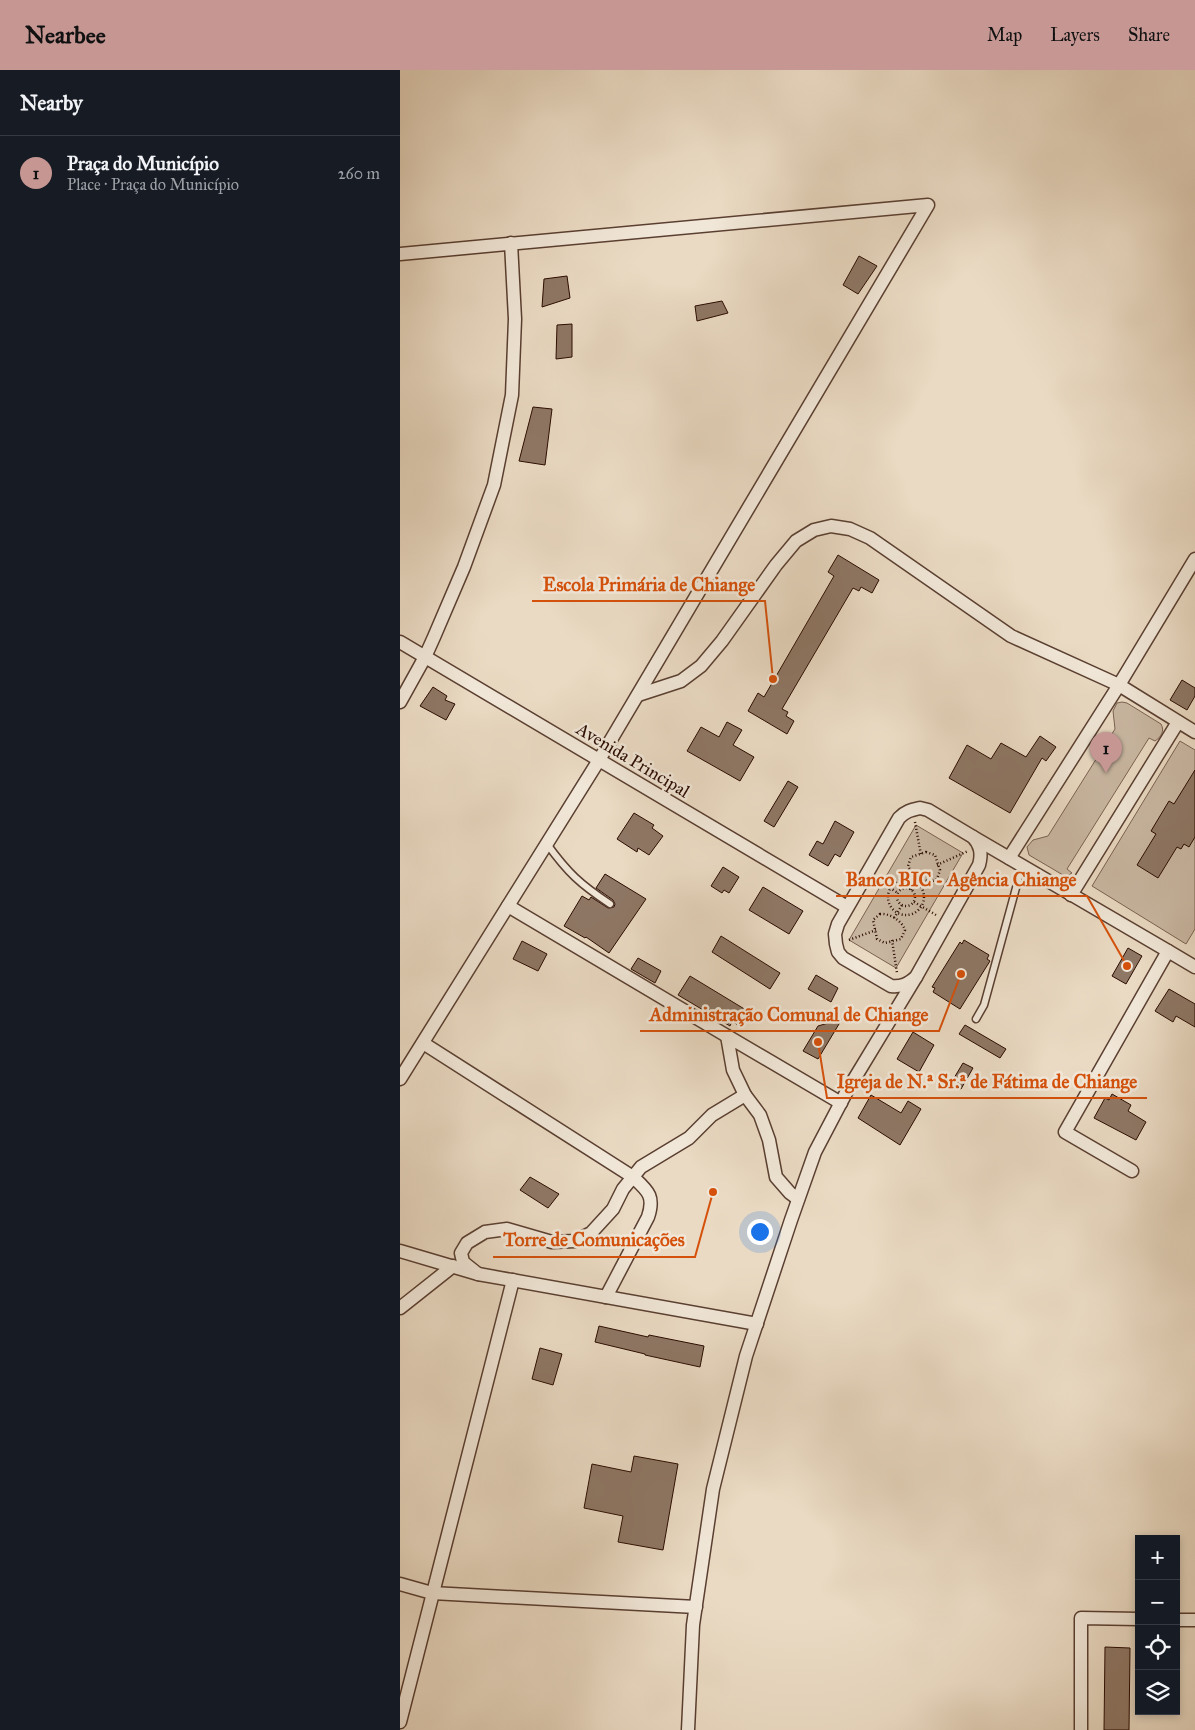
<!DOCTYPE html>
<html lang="en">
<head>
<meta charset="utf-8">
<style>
  body { margin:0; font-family:"IM FELL Great Primer",serif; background:#242831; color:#f1f3f6 }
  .controls { position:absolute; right:15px; bottom:15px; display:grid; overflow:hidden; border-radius:0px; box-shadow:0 2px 8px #0003 }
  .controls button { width:45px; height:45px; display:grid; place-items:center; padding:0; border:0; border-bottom:1px solid #363941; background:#171b24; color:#f1f3f6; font:25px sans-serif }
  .you { position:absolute; left:359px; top:1161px; width:18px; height:18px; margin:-12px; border:4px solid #fff; border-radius:50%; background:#1a73e8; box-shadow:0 0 0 8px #1a73e833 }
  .badge { display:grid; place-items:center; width:32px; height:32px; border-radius:50%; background:#c59692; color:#111; font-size:16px; font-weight:700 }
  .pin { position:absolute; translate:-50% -41px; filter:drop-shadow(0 1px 2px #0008) }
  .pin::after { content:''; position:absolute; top:26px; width:18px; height:15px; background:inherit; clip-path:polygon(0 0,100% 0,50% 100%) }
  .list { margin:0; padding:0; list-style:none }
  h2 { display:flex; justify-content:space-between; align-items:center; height:65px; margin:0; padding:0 20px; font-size:21px }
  h2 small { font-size:16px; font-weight:400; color:#9ea1a6 }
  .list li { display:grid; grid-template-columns:32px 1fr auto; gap:15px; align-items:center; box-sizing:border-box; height:75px; padding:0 20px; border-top:1px solid #363941 }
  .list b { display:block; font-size:19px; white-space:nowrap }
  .list p { margin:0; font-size:16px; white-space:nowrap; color:#9ea1a6 }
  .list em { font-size:16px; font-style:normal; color:#9ea1a6 }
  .icon { flex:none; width:28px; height:28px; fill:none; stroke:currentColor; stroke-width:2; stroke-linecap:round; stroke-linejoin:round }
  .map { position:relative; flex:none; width:795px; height:1660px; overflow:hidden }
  header { display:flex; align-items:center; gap:30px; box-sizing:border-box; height:70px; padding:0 25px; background:#c59692; color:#111 }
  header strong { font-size:24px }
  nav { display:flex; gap:28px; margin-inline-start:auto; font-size:18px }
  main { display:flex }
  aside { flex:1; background:#171b24 }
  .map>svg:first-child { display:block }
  .green { fill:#c9b7a2; stroke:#7a6151 }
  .building { fill:#8e7765; stroke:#2a0b00 }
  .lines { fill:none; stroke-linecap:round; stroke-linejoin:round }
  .lane-casing { stroke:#5a3f31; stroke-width:9 }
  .street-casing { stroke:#5a3f31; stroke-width:15 }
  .path { stroke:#2a0b00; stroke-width:2.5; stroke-dasharray:1 2.5; stroke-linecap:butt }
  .lane { stroke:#f1e7d8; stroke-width:6 }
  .street { stroke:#f1e7d8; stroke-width:12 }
  .labels { text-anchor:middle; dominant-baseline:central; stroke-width:5; stroke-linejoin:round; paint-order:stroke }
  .street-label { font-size:18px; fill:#2a0b00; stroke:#f1e7d8 }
  .leader { fill:none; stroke:#d5510b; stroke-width:2 }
  .callout-dot { fill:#d5510b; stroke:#f1e7d8; stroke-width:2 }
  .callout-label { font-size:19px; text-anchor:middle; font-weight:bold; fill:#d5510b; stroke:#f1e7d8; stroke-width:5; stroke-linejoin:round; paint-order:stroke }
</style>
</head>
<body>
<header>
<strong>Nearbee</strong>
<nav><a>Map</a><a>Layers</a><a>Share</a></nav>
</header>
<main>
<aside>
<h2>Nearby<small></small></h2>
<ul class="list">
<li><span class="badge">1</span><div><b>Praça do Município</b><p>Place · Praça do Município</p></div><em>260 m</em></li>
</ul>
</aside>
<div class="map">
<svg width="795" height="1660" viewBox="0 0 795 1660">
  <rect width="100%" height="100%" fill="#eadac3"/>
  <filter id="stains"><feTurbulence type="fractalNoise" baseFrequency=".004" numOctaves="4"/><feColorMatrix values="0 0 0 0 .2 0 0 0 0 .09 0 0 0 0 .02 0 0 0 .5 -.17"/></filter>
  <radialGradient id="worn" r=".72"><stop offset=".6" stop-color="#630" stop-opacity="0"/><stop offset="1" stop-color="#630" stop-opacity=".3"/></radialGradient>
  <g class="green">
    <path d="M722 632 727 633 761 654C765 661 761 667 755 671L749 668 667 799 672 803 667 806 663 805 629 785 627 777 633 770 648 766 715 659 713 641 717 633Z"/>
    <polygon points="780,671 795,680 795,859 786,874 692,816"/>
    <polygon points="516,755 563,783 496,898 449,870"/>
  </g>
  <g class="building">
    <polygon points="459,186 477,196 458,224 443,215"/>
    <polygon points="167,206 170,228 142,237 144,209"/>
    <polygon points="322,231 328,243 297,251 295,236"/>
    <polygon points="172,254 172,287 156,289 157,255"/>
    <polygon points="133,337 152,339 145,395 119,391"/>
    <polygon points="438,485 479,510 472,523 461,517 459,521 453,518 382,639 388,642 386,646 394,651 387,664 348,641 358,623 364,627 434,506 428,502"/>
    <polygon points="782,610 795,618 795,626 787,640 770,630"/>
    <polygon points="33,617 47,626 45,630 55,634 46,650 20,636"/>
    <polygon points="327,652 342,660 333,675 354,687 340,711 287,681 301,657 319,667"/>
    <polygon points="640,666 656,677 646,691 642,688 610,743 549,708 567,675 591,689 601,673 626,687"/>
    <polygon points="795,700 795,767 789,777 784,774 781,779 777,777 758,808 737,795 756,764 751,761 769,731 774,734"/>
    <polygon points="388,711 398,717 374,757 364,751"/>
    <polygon points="234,743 254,755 252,758 263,766 249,785 238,778 237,782 217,769"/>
    <polygon points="435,751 454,762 440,787 435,784 428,796 409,785 417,771 423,774"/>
    <polygon points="323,797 339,807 329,823 324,820 322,823 311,816"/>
    <polygon points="205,804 246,829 209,883 186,867 185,868 164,856 182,826 189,830 191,827 208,838 214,837 215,834 213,830 196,818"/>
    <polygon points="363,817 403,841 389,864 349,840"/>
    <polygon points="321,866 380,903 370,919 312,882"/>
    <polygon points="564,870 589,885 587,889 590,891 560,939 533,922 535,918 532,917 560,872 562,874"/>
    <polygon points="122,871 147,884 138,901 113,889"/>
    <polygon points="728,878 742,886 726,914 712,906"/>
    <polygon points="238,888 261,901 255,913 231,899"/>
    <polygon points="416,905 438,918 431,932 408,919"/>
    <polygon points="290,906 351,943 342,958 332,951 330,956 278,925"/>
    <polygon points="769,919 795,934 795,957 776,946 773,952 755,941"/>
    <polygon points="442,949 418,989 403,981 418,956"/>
    <polygon points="565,955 606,979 600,988 559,964"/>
    <polygon points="513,962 534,975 519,1002 497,989"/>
    <polygon points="563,993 573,998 561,1019 551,1013"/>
    <polygon points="712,1024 731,1035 728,1041 746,1052 736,1070 694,1048 705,1028 709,1030"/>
    <polygon points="471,1025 501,1043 508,1031 521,1039 500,1075 458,1048"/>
    <polygon points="130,1107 159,1124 148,1138 120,1120"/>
    <polygon points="199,1256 248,1267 249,1265 304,1276 300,1297 245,1285 245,1284 195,1272"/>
    <polygon points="140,1278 162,1284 153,1315 132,1309"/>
    <polygon points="234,1386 278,1394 263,1480 218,1472 223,1446 184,1438 192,1394 231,1402"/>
    <polygon points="705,1577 730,1578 729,1660 704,1660"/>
  </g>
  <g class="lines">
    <g class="lane-casing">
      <g id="lane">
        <path d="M147 774C168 803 180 814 210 834"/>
        <polyline points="576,949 584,935 622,796"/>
      </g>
    </g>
    <g class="street-casing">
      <g id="street">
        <polyline points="0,184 528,135 199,690 0,1009"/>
        <polyline points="0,572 447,837"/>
        <polyline points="238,625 281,611 301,596 322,571 376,495 396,471 414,460 431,456 450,459 470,468 611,566 719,615 795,662"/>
        <polyline points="0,632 25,587 34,567 64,497 94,415 112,325 115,249 111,173"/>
        <path d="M520 738 528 740 573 767C581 776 582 784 579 795L516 907C508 914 502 917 491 916L443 888 438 882 436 874 435 864 438 854 499 748C506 741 511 740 520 738Z"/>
        <polyline points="573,767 768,881 665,1062 732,1101"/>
        <polyline points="609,788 719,615 795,489"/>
        <polyline points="671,825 778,652"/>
        <polyline points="108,836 327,966"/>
        <polyline points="768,881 795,897"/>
        <path d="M23 973 233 1107C248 1121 255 1126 248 1147L206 1227"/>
        <polyline points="398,1129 390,1123 376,1107 369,1070 360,1045 345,1025 333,1000 327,966 441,1033"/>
        <polyline points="0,1181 78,1204 357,1254"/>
        <polyline points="78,1204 63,1192 61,1183 67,1173 85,1162 107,1159 152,1172 175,1171 191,1163 213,1139 223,1119 241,1097 289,1068 312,1045 345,1025"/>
        <polyline points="0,1238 53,1196"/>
        <polyline points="0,1514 32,1523 296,1537"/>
        <polyline points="776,1550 795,1550"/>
        <polyline points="0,1652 113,1210"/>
        <polyline points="288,1660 293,1555 313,1419 346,1286 391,1150 415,1082 447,1021 516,907"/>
        <polyline points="681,1660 681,1548 739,1549"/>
      </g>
    </g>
    <g class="path">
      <polyline points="515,752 521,785"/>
      <path d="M526 782 535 785 540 800 537 809C527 815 513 806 508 796L511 787Z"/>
      <polyline points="537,795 568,781"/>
      <circle cx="506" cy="827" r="18"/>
      <polyline points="478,810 498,823"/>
      <circle cx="506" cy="827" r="9"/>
      <polyline points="511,820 519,807"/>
      <polyline points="514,832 536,845"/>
      <path d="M480 844C490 843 502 851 505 860L501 869 485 873 477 869 473 850Z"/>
      <polyline points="494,848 502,835"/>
      <polyline points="449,870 476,860"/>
      <polyline points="492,870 497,903"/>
    </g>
    <use href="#lane" class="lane"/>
    <use href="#street" class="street"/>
  </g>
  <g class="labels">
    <g class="street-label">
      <text transform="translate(233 690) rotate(31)">Avenida Principal</text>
    </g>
  </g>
  <path class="leader" d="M373 609L365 531H132M727 896L687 826H436M561 904L539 961H240M418 972L427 1028H747M313 1122L295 1187H93"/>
  <g class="callout-dot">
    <circle cx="373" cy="609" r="5"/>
    <circle cx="727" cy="896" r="5"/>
    <circle cx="561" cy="904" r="5"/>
    <circle cx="418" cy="972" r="5"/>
    <circle cx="313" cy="1122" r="5"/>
  </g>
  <g class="callout-label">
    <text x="249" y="521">Escola Primária de Chiange</text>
    <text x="561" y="816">Banco BIC - Agência Chiange</text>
    <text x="389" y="951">Administração Comunal de Chiange</text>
    <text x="587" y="1018">Igreja de N.ª Sr.ª de Fátima de Chiange</text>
    <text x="194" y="1176">Torre de Comunicações</text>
  </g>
  <rect width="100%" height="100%" filter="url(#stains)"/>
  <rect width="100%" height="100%" fill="url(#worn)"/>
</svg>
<div class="controls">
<button>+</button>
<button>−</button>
<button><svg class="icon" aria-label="locate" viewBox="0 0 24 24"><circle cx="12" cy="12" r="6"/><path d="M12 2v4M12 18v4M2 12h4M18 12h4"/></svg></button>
<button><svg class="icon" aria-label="layers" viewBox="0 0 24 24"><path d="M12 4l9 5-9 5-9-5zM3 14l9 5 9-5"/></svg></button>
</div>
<div class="you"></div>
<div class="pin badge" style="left:706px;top:703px">1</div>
</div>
</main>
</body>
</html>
